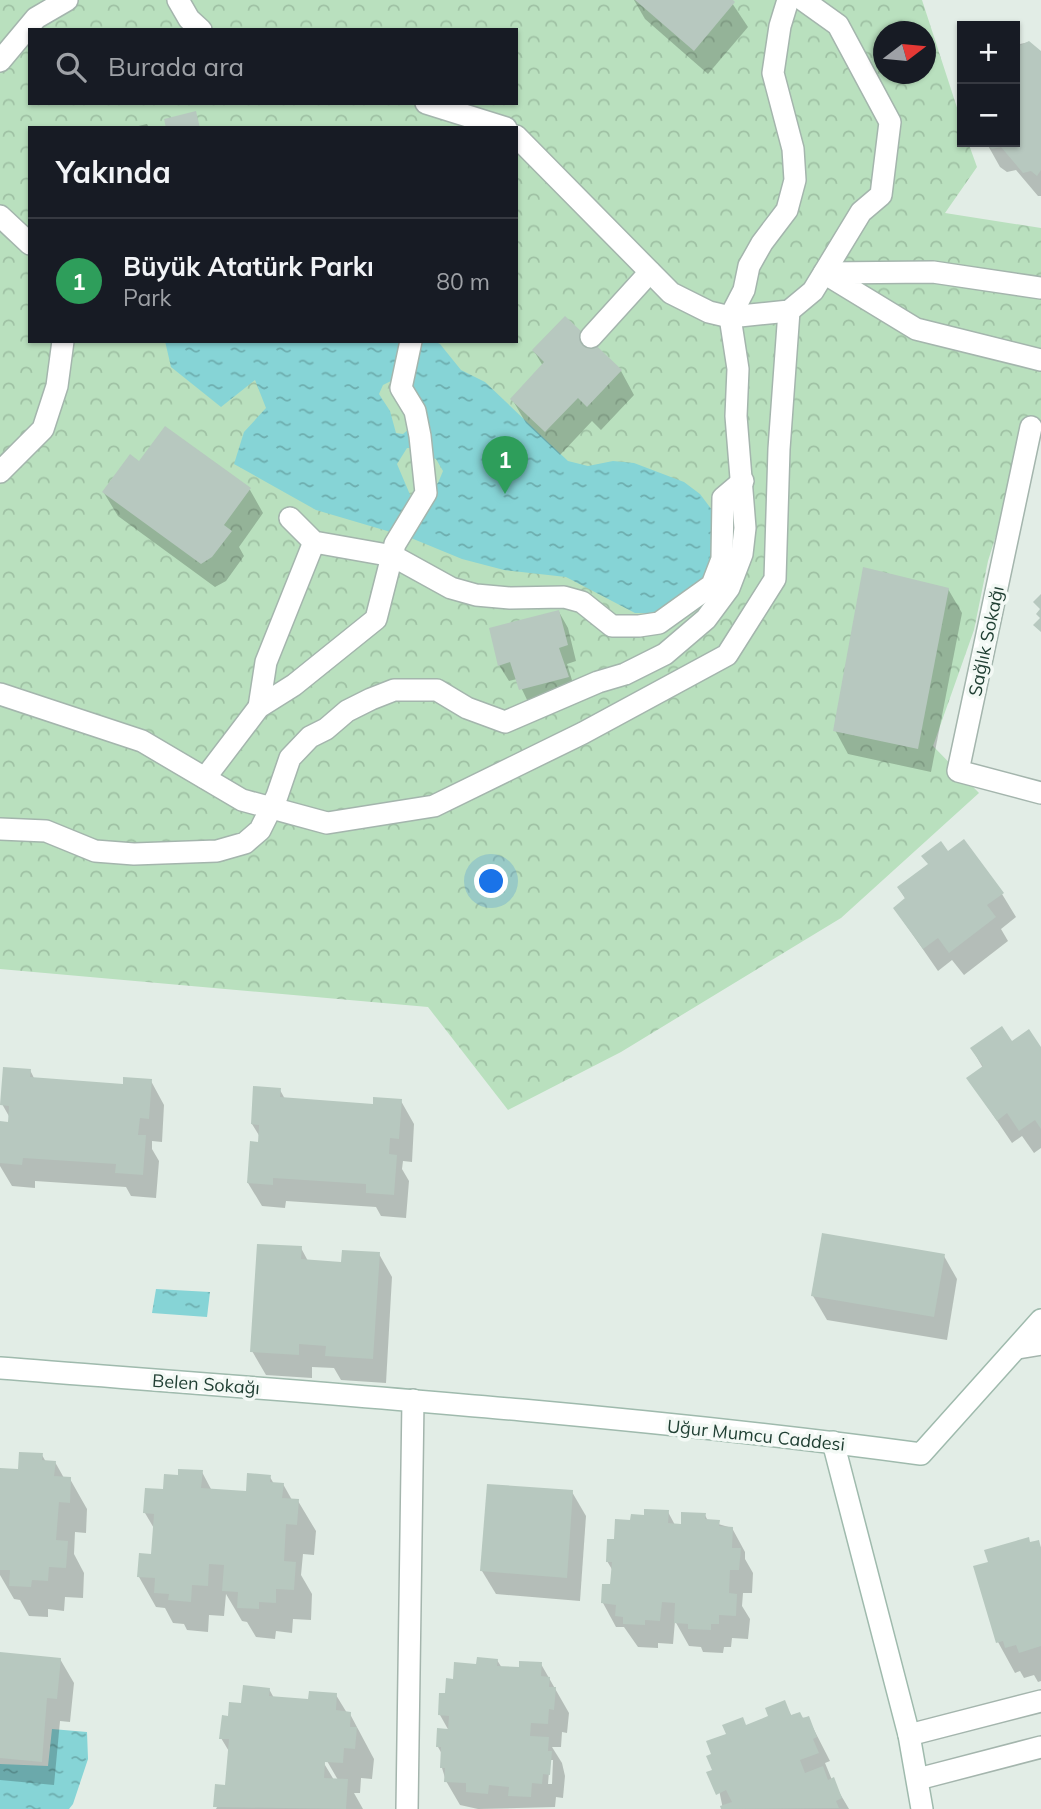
<!DOCTYPE html>
<html lang="tr">
<head>
<meta charset="utf-8">
<style>
  body { margin:0; font-family:Mulish,sans-serif; background:#20242c; color:#f1f3f6 }
  .controls { position:absolute; right:21px; top:21px; display:grid; overflow:hidden; border-radius:0px; box-shadow:0 2px 5px #0004 }
  .controls button { width:63px; height:63px; display:grid; place-items:center; padding:0; border:0; border-bottom:2px solid #363941; background:#171b24; color:#f1f3f6; font:35px sans-serif }
  .compass { position:absolute; left:873px; top:21px; width:63px; height:63px; border-radius:50%; background:#171b24; box-shadow:0 2px 5px #0004; rotate:74deg }
  .you { position:absolute; left:492px; top:882px; width:24px; height:24px; margin:-18px; border:5px solid #fff; border-radius:50%; background:#1a73e8; box-shadow:0 0 0 10px #1a73e833 }
  .badge { display:grid; place-items:center; width:46px; height:46px; border-radius:50%; background:#fb6452; color:#fff; font-size:23px; font-weight:700 }
  .pin { position:absolute; translate:-50% -58px; filter:drop-shadow(0 2px 4px #0008) }
  .pin::after { content:''; position:absolute; top:37px; width:24px; height:21px; background:inherit; clip-path:polygon(0 0,100% 0,50% 100%) }
  .list { margin:0; padding:0; list-style:none }
  h2 { display:flex; justify-content:space-between; align-items:center; height:91px; margin:0; padding:0 28px; font-size:30px }
  h2 small { font-size:23px; font-weight:400; color:#9ea1a6 }
  .list li { display:grid; grid-template-columns:46px 1fr auto; gap:21px; align-items:center; box-sizing:border-box; height:126px; padding:0 28px; border-top:2px solid #363941 }
  .list b { display:block; font-size:26px; white-space:nowrap }
  .list p { margin:0; font-size:23px; white-space:nowrap; color:#9ea1a6 }
  .list em { font-size:23px; font-style:normal; color:#9ea1a6 }
  .icon { flex:none; width:38px; height:38px; fill:none; stroke:currentColor; stroke-width:2; stroke-linecap:round; stroke-linejoin:round }
  .map { position:relative; flex:none; width:1041px; height:1809px; overflow:hidden }
  .search { position:absolute; background:#171b24; box-shadow:0 2px 5px #0004; left:28px; top:28px; width:490px; height:77px; display:flex; align-items:center; gap:18px; box-sizing:border-box; padding:0 24px; border-radius:0px; color:#9ea1a6; font-size:26px }
  .panel { position:absolute; background:#171b24; box-shadow:0 2px 5px #0004; left:28px; top:126px; width:490px; height:217px; border-radius:0px }
  .map>svg:first-child { display:block }
  .park { fill:url(#park-crowns); fill-rule:evenodd }
  .water { fill:url(#water-ripples); fill-rule:evenodd }
  .shadow { fill:#0003; fill-rule:evenodd }
  .building { fill:#b7c8bf }
  .lines { fill:none; stroke-linecap:round; stroke-linejoin:round }
  .street-casing { stroke:#a4b5ad; stroke-width:24 }
  .secondary-casing { stroke:#9fbaad; stroke-width:24 }
  .street { stroke:#fff; stroke-width:21 }
  .secondary { stroke:#fff; stroke-width:21 }
  .labels { text-anchor:middle; dominant-baseline:central; stroke-width:7; stroke-linejoin:round; paint-order:stroke }
  .street-label { font-size:18px; fill:#203f33; stroke:#f3f9f5 }
</style>
</head>
<body>
<div class="map">
<svg width="1041" height="1809" viewBox="0 0 1041 1809">
  <defs>
    <pattern id="park-crowns" width="20" height="18" patternUnits="userSpaceOnUse" patternTransform="scale(1.75)"><rect width="20" height="18" fill="#b9e0be"/><path d="M2 6a3 3 0 1 1 6 0M12 15a3 3 0 1 1 6 0" fill="none" stroke="#9fc1a4"/></pattern>
    <pattern id="water-ripples" width="26" height="14" patternUnits="userSpaceOnUse" patternTransform="scale(1.75)"><rect width="26" height="14" fill="#86d4d6"/><path d="M2 4q2-2 4 0t4 0M15 11q2-2 4 0t4 0" fill="none" stroke="#6dadae"/></pattern>
  </defs>
  <rect width="100%" height="100%" fill="#e2ede6"/>
  <path class="park" d="M0 0H922L962 123V142H968L977 167 945 213 1041 228V428H1030L988 561 974 630 933 746 979 793 841 918 621 1052 508 1110 428 1007 0 969ZM30 30H516V103H30ZM884 32H926V74H884ZM30 128H516V341H30Z"/>
  <g class="water">
    <path d="M165 341H434L440 344 461 370 485 382 568 461 588 466 613 461 634 463 684 482 700 494 715 514V536L703 586 661 613H635L566 577 504 570 462 559 411 538 316 510 234 464 244 432 266 408 255 380 221 407 171 367ZM393 380 415 424 403 434 396 433 390 411 379 394 383 385ZM407 448H419L428 457 436 459 443 471 438 483 419 498 411 497 397 464Z"/>
    <polygon points="156,1289 210,1292 207,1317 152,1313"/>
    <polygon points="52,1729 87,1732 88,1759 73,1804 69,1809 0,1809 0,1764 48,1766"/>
  </g>
  <g class="shadow">
    <polygon points="634,0 730,0 748,27 708,74 645,19"/>
    <polygon points="1029,42 1041,55 1041,196 1038,196 1016,170 1007,172 1000,167 986,142 1015,142 1015,65 1018,65 1015,51 1020,44"/>
    <polygon points="147,124 149,128 130,128"/>
    <polygon points="534,351 621,371 634,395 601,430 592,421 560,455 526,423 512,399 543,366"/>
    <polygon points="140,464 250,490 263,513 239,547 244,556 226,581 215,587 118,516 104,493"/>
    <polygon points="948,589 962,613 931,772 848,754 835,730"/>
    <polygon points="559,612 568,628 576,661 567,664 576,693 530,706 517,679 509,681 499,665"/>
    <polygon points="948,853 1002,894 1016,917 1001,929 1008,941 964,975 952,960 938,971 895,909 906,900 899,888"/>
    <polygon points="1012,1043 1041,1050 1041,1148 1034,1153 1022,1136 1012,1143 968,1078 983,1068 972,1049"/>
    <polygon points="30,1070 35,1080 124,1086 151,1081 164,1105 162,1142 152,1141 152,1149 159,1161 156,1198 131,1196 126,1187 35,1181 35,1188 12,1186 0,1166 0,1140 10,1118 2,1104"/>
    <polygon points="280,1090 285,1099 374,1106 401,1101 414,1124 412,1162 403,1161 402,1169 409,1181 406,1218 381,1216 376,1207 286,1201 285,1208 262,1206 248,1183 260,1137 252,1124"/>
    <polygon points="301,1248 308,1261 343,1264 379,1254 392,1277 386,1383 341,1380 334,1368 312,1367 312,1378 266,1375 252,1351"/>
    <polygon points="944,1256 957,1279 947,1340 827,1320 813,1296"/>
    <polygon points="42,1455 46,1462 55,1462 64,1478 70,1479 87,1509 86,1533 75,1532 74,1554 84,1573 83,1598 65,1597 64,1611 48,1609 48,1617 29,1616 20,1600 14,1599 0,1575 0,1470 20,1471"/>
    <polygon points="202,1472 212,1491 248,1493 270,1477 274,1484 283,1484 292,1500 298,1501 316,1531 314,1555 303,1554 301,1575 312,1594 311,1620 293,1619 292,1633 276,1631 275,1639 256,1637 247,1622 242,1621 226,1594 224,1616 209,1615 208,1632 187,1630 184,1624 173,1623 165,1608 156,1607 139,1577 153,1556 155,1530 145,1513 179,1477"/>
    <polygon points="572,1492 586,1516 580,1601 496,1594 482,1571"/>
    <polygon points="668,1512 675,1525 682,1525 705,1515 708,1521 732,1528 745,1552 745,1559 753,1573 752,1593 743,1593 742,1606 750,1619 748,1639 732,1638 731,1647 724,1647 723,1653 703,1652 701,1647 689,1646 675,1621 673,1644 658,1643 658,1648 638,1647 624,1627 616,1627 603,1603 612,1586 613,1571 607,1561 616,1541 632,1522"/>
    <polygon points="1038,1542 1041,1548 1041,1681 1038,1682 1034,1675 1024,1678 1020,1671 1015,1673 998,1642 1031,1544"/>
    <polygon points="0,1654 60,1659 74,1683 70,1722 60,1721 54,1785 0,1780"/>
    <path d="M497 1660 502 1668 521 1669 541 1664 569 1713 567 1733 562 1732 561 1747H552L562 1763 565 1776 563 1798 556 1797 555 1807 478 1809 460 1805 446 1781 442 1768V1754L438 1747 449 1731 440 1715 447 1695 455 1681 478 1665ZM550 1760H553L552 1784H548Z"/>
    <path d="M269 1689 274 1698 310 1701 336 1695 347 1713 350 1714 374 1759 372 1779 361 1778 360 1793H354L363 1809H216L227 1787 230 1753 221 1738 229 1718ZM323 1754 338 1780H334L319 1755Z"/>
    <polygon points="784,1702 792,1717 808,1718 830,1761 825,1763 832,1780 849,1809 723,1809 715,1771 746,1727 770,1717"/>
  </g>
  <g class="building">
    <polygon points="635,0 733,0 735,2 694,51"/>
    <polygon points="1029,41 1041,51 1041,170 1037,176 1031,171 1023,173 1001,147 992,149 983,142 1015,142 1015,48"/>
    <polygon points="196,111 200,128 166,128 164,119"/>
    <polygon points="565,316 622,370 587,407 578,398 545,432 510,399 544,362 532,350"/>
    <polygon points="165,426 251,488 224,525 232,531 212,557 201,564 102,492 130,454 139,461"/>
    <polygon points="863,567 949,588 918,749 833,731"/>
    <polygon points="1041,594 1041,632 1033,625 1040,618 1036,614 1040,609 1033,602"/>
    <polygon points="559,610 568,645 559,648 569,677 519,690 510,662 498,666 489,628"/>
    <polygon points="964,839 1004,893 987,905 996,917 949,953 938,938 923,949 893,908 905,898 897,887 928,864 921,856 941,841 948,851"/>
    <polygon points="1002,1026 1012,1041 1029,1029 1041,1047 1041,1129 1035,1120 1019,1131 1007,1113 997,1121 966,1078 983,1066 970,1048"/>
    <polygon points="3,1067 31,1069 30,1077 123,1084 123,1077 152,1079 149,1119 140,1118 138,1135 146,1135 143,1175 115,1173 116,1164 23,1158 22,1165 0,1163 0,1121 8,1122 9,1106 0,1105"/>
    <polygon points="253,1086 281,1088 280,1097 373,1104 373,1097 402,1099 399,1139 390,1138 389,1154 397,1155 394,1195 366,1193 366,1184 273,1178 273,1185 247,1183 250,1141 258,1142 259,1125 251,1124"/>
    <polygon points="822,1233 945,1254 934,1317 811,1296"/>
    <polygon points="257,1244 302,1246 301,1259 341,1262 342,1250 380,1252 373,1359 325,1356 326,1346 299,1344 299,1355 250,1352"/>
    <polygon points="19,1452 43,1453 42,1460 56,1461 54,1476 71,1477 70,1503 59,1502 56,1540 68,1541 66,1568 49,1567 48,1581 32,1580 31,1587 9,1586 10,1570 0,1570 0,1468 18,1469"/>
    <polygon points="178,1469 203,1470 201,1488 246,1491 247,1473 271,1475 270,1482 284,1483 282,1498 299,1499 297,1525 286,1524 284,1561 296,1562 294,1590 276,1589 276,1603 259,1602 259,1609 237,1608 238,1592 222,1591 224,1565 209,1564 208,1586 192,1585 191,1602 168,1600 169,1594 154,1593 155,1578 137,1577 139,1553 151,1554 154,1514 143,1513 145,1488 163,1489 164,1474 178,1475"/>
    <polygon points="487,1484 573,1490 567,1578 480,1571"/>
    <polygon points="644,1509 669,1510 668,1523 681,1524 681,1512 706,1513 705,1519 720,1520 719,1526 733,1527 732,1548 741,1548 739,1570 730,1570 729,1593 737,1594 736,1616 719,1615 719,1624 711,1624 711,1630 688,1629 688,1624 674,1623 675,1603 662,1602 660,1621 645,1620 645,1625 623,1624 623,1617 615,1616 616,1605 601,1603 602,1584 610,1584 612,1562 606,1562 607,1539 614,1539 615,1519 630,1520 631,1514 644,1515"/>
    <polygon points="1029,1537 1030,1542 1039,1540 1041,1548 1041,1646 1019,1653 1016,1645 1005,1648 1003,1641 996,1643 973,1566 988,1562 984,1550"/>
    <polygon points="0,1652 61,1658 57,1699 47,1698 42,1762 0,1758"/>
    <polygon points="477,1657 498,1659 497,1666 519,1667 519,1661 542,1662 541,1676 550,1677 549,1687 556,1687 554,1710 549,1709 548,1724 531,1723 530,1736 549,1737 548,1751 552,1751 550,1775 543,1774 542,1784 532,1783 531,1797 508,1796 509,1787 489,1785 488,1794 466,1792 466,1783 444,1782 445,1768 440,1768 441,1747 436,1747 437,1728 448,1729 449,1716 438,1715 439,1693 445,1693 446,1678 453,1679 454,1662 476,1664"/>
    <polygon points="243,1685 270,1688 269,1696 308,1699 309,1691 337,1693 336,1710 351,1712 350,1727 357,1727 355,1749 344,1748 343,1763 325,1762 324,1778 348,1779 346,1809 213,1807 215,1784 225,1785 229,1739 219,1739 222,1715 228,1716 229,1702 241,1703"/>
    <polygon points="785,1700 791,1715 800,1712 803,1718 809,1716 817,1737 813,1739 819,1753 800,1760 805,1773 823,1766 828,1780 834,1777 842,1798 836,1801 839,1808 721,1809 720,1806 732,1802 726,1790 716,1795 706,1772 712,1770 706,1756 711,1754 706,1741 726,1734 722,1725 743,1717 746,1725 768,1716 765,1708"/>
  </g>
  <g class="lines">
    <g class="street-casing">
      <g id="street">
        <polyline points="178,0 189,19 201,30"/>
        <polyline points="0,61 36,18 67,0"/>
        <polyline points="426,103 506,128"/>
        <polyline points="516,136 671,293 709,312 730,317 789,311 813,291 861,212 881,195 890,122 838,25 803,0"/>
        <polyline points="0,216 30,244"/>
        <polyline points="1041,288 933,272 824,273 916,329 1041,360"/>
        <polyline points="591,337 650,272"/>
        <polyline points="1031,427 958,771 1041,793"/>
        <polyline points="0,472 43,429 57,386 63,341"/>
        <polyline points="290,518 314,542 393,556 451,588 476,595 510,598 564,597 582,602 612,626 639,626 659,623 712,585 722,559 723,498 743,481"/>
        <polyline points="0,694 142,741 242,800 327,823 434,806 583,733 727,655 775,579 779,449 789,311"/>
        <polyline points="259,707 266,662 314,542"/>
        <polyline points="205,778 259,707 294,685 376,619 395,544 426,493 420,436 415,411 401,388 411,341"/>
        <polyline points="0,829 46,831 95,851 134,854 217,851 245,843 260,830 277,796 290,758 310,737 326,729 347,711 371,699 394,690 437,690 467,708 505,722 598,682 625,674 665,654 706,619 729,588 742,554 745,528 736,416 738,369 730,317 744,290 749,266 762,243 787,210 795,180 793,149 773,73 780,26 788,0"/>
        <polyline points="1018,1348 1041,1344"/>
        <polyline points="909,1735 1041,1701"/>
        <polyline points="918,1779 1041,1747"/>
        <polyline points="407,1809 413,1400"/>
      </g>
    </g>
    <g class="secondary-casing">
      <g id="secondary">
        <path d="M0 1368C307 1392 615 1413 921 1454L1041 1320"/>
        <polyline points="833,1442 909,1735 922,1809"/>
      </g>
    </g>
    <use href="#street" class="street"/>
    <use href="#secondary" class="secondary"/>
  </g>
  <g class="labels">
    <g class="street-label">
      <text transform="translate(986 641) rotate(-78)">Sağlık Sokağı</text>
      <text transform="translate(206 1384) rotate(4)">Belen Sokağı</text>
      <text transform="translate(756 1435) rotate(6)">Uğur Mumcu Caddesi</text>
    </g>
  </g>
</svg>
<div class="controls">
<button>+</button>
<button>−</button>
</div>
<svg class="compass" viewBox="-18 -18 36 36"><path d="M0-13l5 13h-10z" fill="#e53935"/><path d="M0 13l5-13h-10z" fill="#9ea1a6"/></svg>
<div class="you"></div>
<div class="pin badge" style="left:505px;top:494px;background:#2e9e5b">1</div>
<div class="search"><svg class="icon" aria-label="search" viewBox="0 0 24 24"><circle cx="10" cy="10" r="6"/><path d="M15 15l6 6"/></svg>Burada ara</div>
<section class="panel">
<h2>Yakında<small></small></h2>
<ul class="list">
<li><span class="badge" style="background:#2e9e5b">1</span><div><b>Büyük Atatürk Parkı</b><p>Park</p></div><em>80 m</em></li>
</ul>
</section>
</div>
</body>
</html>
